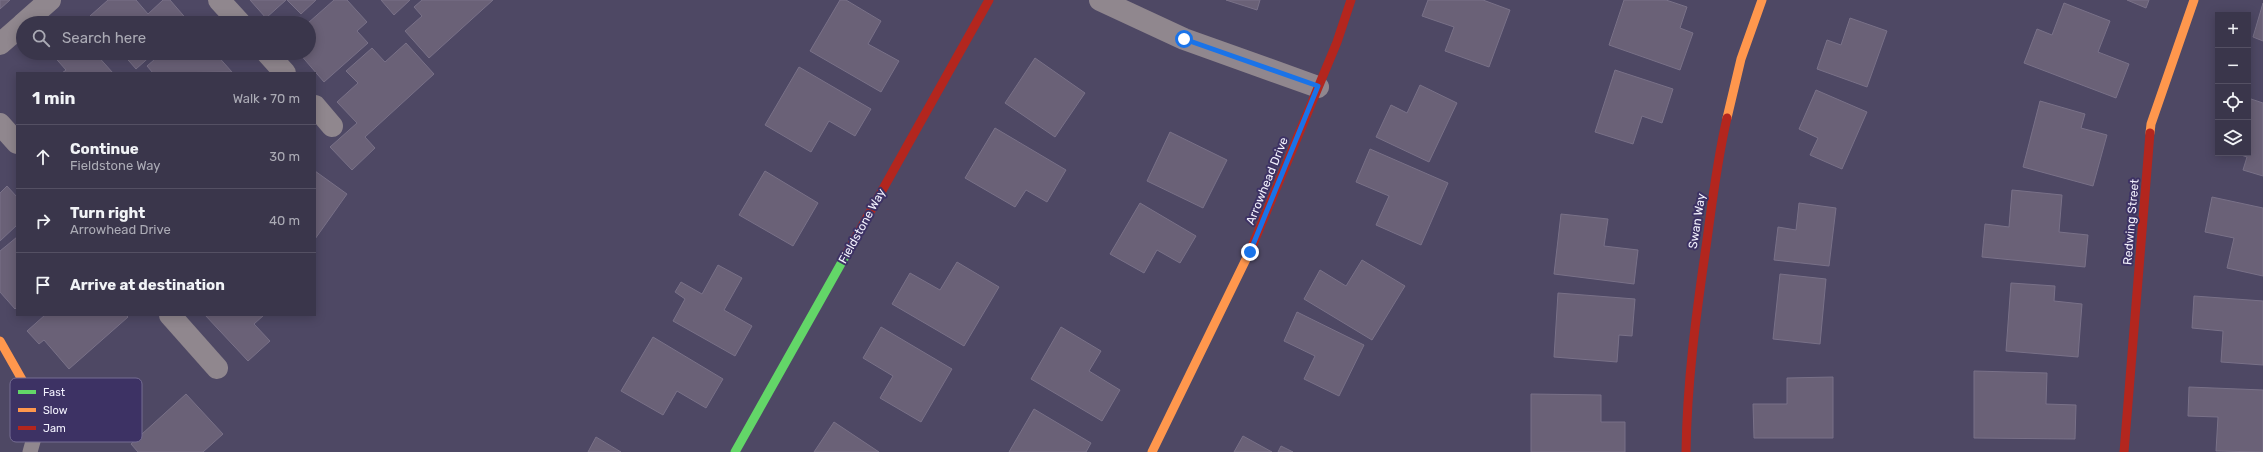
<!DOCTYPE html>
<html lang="en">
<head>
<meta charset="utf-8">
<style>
  body { margin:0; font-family:Rubik,sans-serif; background:#454155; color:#f1f3f6 }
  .controls { position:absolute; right:12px; top:12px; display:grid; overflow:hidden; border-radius:0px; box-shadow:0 2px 10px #0003 }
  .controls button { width:36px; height:36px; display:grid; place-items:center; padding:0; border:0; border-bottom:1px solid #545063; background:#3a364b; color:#f1f3f6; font:20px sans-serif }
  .stop { position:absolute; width:12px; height:12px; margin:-9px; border:3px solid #1a73e8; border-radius:50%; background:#fff }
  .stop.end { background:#1a73e8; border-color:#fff; box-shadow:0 1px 4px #0008 }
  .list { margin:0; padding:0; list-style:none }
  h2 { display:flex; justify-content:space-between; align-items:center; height:52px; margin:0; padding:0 16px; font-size:17px }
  h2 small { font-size:13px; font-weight:400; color:#ababb5 }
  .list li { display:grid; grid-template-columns:26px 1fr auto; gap:12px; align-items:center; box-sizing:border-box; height:64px; padding:0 16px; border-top:1px solid #545063 }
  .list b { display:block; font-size:15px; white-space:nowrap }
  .list p { margin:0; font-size:13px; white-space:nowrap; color:#ababb5 }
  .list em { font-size:13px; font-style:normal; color:#ababb5 }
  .icon { flex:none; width:22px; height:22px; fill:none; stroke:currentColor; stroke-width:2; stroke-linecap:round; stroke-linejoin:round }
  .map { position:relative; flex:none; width:2263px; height:452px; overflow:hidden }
  .search { position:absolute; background:#3a364b; box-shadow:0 2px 10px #0003; left:16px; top:16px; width:300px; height:44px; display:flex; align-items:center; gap:10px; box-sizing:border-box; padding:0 14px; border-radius:22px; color:#ababb5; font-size:15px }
  .panel { position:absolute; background:#3a364b; box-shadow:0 2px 10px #0003; left:16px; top:72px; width:300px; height:244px; border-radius:0px }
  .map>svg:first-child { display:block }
  .building { fill:#6a6177; stroke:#797188 }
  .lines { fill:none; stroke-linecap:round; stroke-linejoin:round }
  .lane { stroke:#90878e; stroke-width:15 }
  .street { stroke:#90878e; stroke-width:22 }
  .fast { stroke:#63d668; stroke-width:9 }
  .slow { stroke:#ff974d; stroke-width:9 }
  .jam { stroke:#b3261e; stroke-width:9 }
  .route { stroke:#1a73e8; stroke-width:5 }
  .labels { text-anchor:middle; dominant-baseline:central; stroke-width:4; stroke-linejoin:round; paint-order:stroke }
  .street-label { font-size:12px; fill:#f3f2fe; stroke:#3d3264 }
  .key { fill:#3d3264; stroke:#746c92; stroke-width:1 }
  .key-label { font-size:11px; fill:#f3f2fe }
</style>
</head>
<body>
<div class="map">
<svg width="2263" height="452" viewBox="0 0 2263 452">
  <rect width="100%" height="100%" fill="#4e4864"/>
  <g class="building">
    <polygon points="0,0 10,0 0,9"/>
    <polygon points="108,0 136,0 148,14 163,0 170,0 189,22 96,23 90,16"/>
    <polygon points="250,0 286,0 266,18"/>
    <polygon points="287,0 316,0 301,14"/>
    <polygon points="334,0 347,0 367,22 357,31 368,43 324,82 299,53 309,53 308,23"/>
    <polygon points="381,0 410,0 394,15"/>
    <polygon points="422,0 493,0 429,58 405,31 422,16 414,7"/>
    <polygon points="840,0 846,0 881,21 868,44 899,61 881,92 810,51"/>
    <polygon points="1226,0 1260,0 1257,10"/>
    <polygon points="1428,0 1483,0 1510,10 1489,67 1445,51 1454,27 1422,16"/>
    <polygon points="1624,0 1666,0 1687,7 1680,28 1693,33 1680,70 1609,45"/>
    <polygon points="2127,0 2149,0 2146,8"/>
    <polygon points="2064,3 2110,21 2098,52 2129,64 2116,98 2024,63 2037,29 2052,35"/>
    <polygon points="2263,3 2263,41 2253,37"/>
    <polygon points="1850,18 1887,31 1867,87 1817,69 1827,40 1841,45"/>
    <polygon points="406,43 434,74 365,137 375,148 352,170 330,147 357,123 337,102 358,83 346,71 372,48 385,62"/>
    <polygon points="51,53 95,53 113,73 62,73 66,70"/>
    <polygon points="122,53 154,53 136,69"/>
    <polygon points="162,53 215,53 232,72 153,73 147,66"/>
    <polygon points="1035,58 1085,93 1055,137 1005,103"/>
    <polygon points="799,67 871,109 855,136 829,121 811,152 765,125"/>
    <polygon points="1615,70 1673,89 1662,123 1642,116 1633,144 1595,132"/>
    <polygon points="1420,85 1457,103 1429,162 1376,137 1391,105 1407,113"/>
    <polygon points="1816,90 1867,112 1842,169 1810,155 1818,138 1799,129"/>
    <polygon points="2248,98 2263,103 2263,176 2243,170 2247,157 2235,153 2248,153"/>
    <polygon points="2040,101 2085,114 2081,128 2107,135 2093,186 2023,167"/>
    <polygon points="995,128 1066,170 1047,202 1026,190 1015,207 965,178"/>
    <polygon points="1170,132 1227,160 1203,208 1147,181"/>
    <polygon points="1370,149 1448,183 1421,245 1376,225 1389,196 1356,182"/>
    <polygon points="315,171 347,194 315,239"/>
    <polygon points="765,171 818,203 793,246 739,215"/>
    <polygon points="7,186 17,197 17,225 0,241 0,193"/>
    <polygon points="2012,190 2062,195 2059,232 2088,235 2085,267 1982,257 1985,224 2009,227"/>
    <polygon points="2212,197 2263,208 2263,276 2227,268 2234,238 2205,232"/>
    <polygon points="1140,203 1196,236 1180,263 1157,250 1144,273 1110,254"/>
    <polygon points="1799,203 1836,208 1829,266 1774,260 1778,227 1796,230"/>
    <polygon points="1561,214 1608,219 1604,246 1638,250 1634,284 1554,274"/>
    <polygon points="17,237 17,307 15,309 0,292 0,251"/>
    <polygon points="1362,260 1405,286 1372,340 1304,299 1320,270 1346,286"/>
    <polygon points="957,262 999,287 964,346 892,304 910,273 940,290"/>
    <polygon points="718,265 742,278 724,310 752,326 735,356 673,321 685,299 675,292 681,282 702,294"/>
    <polygon points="1780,274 1826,279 1820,344 1773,339"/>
    <polygon points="2011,283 2055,286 2054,301 2082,304 2078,357 2006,351"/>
    <polygon points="1558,293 1635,299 1632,336 1619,335 1617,362 1554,357"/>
    <polygon points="2194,296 2263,301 2263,365 2221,362 2223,331 2192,328"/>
    <polygon points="1297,312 1364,345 1339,396 1304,379 1315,356 1284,341"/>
    <polygon points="45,315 126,315 128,317 69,369 44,340 39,344 27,331"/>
    <polygon points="205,315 264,315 254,324 270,341 248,361"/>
    <polygon points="881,327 952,369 921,422 880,398 893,376 863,358"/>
    <polygon points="1061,327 1101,351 1089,371 1120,390 1102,421 1031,379"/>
    <polygon points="653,337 723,379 706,408 677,391 663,415 621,391"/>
    <polygon points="1974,371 2047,373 2046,404 2076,405 2075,439 1974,438"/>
    <polygon points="1833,377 1833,438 1754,438 1753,404 1787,404 1787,378"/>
    <polygon points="2189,387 2263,390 2263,452 2216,451 2218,417 2188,416"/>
    <polygon points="186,394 223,434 203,452 138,452 131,444"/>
    <polygon points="1531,394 1601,395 1601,422 1625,422 1625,452 1531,452"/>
    <polygon points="1034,409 1091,443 1086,452 1009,452"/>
    <polygon points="834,422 879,452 814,452"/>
    <polygon points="1243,436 1272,452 1234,452"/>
    <polygon points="596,437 621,452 588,452"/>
    <polygon points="1281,446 1293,452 1278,452"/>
  </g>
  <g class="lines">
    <polyline class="lane" points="30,452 41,413"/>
    <g class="street">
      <polyline points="219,0 240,23"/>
      <polyline points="1100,0 1184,39 1318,87"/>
      <polyline points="24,23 50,0"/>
      <polyline points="0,44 23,24"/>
      <polyline points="267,53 285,73"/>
      <polyline points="315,106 332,126"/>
      <polyline points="0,124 17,143"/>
      <polyline points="170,315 217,368"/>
    </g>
    <polyline class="fast" points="735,452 847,253"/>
    <g class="slow">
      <polyline points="1727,118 1741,59 1762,0"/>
      <polyline points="2150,133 2151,124 2194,0"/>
      <polyline points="0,341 41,413"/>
      <polyline points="1152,452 1251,249"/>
    </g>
    <g class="jam">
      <polyline points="1251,249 1337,42 1351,0"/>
      <polyline points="847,253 989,0"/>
      <path d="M1686 452C1687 383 1696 315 1706 247 1712 204 1717 160 1727 118"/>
      <polyline points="2124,452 2150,133"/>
    </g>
  </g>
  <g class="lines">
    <polyline class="route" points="1184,39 1318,86 1250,252"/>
  </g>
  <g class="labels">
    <g class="street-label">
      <text transform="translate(1267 181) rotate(-68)">Arrowhead Drive</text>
      <text transform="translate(1697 221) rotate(-81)">Swan Way</text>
      <text transform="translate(2131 222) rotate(-85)">Redwing Street</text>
      <text transform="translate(862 226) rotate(-61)">Fieldstone Way</text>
    </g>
  </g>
  <rect x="10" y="378" width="132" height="64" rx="6" class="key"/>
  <rect x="18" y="390" width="18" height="4" fill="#63d668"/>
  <rect x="18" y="408" width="18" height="4" fill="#ff974d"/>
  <rect x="18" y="426" width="18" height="4" fill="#b3261e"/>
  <g class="key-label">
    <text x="43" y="396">Fast</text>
    <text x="43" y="414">Slow</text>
    <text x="43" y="432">Jam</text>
  </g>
</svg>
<div class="controls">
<button>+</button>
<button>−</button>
<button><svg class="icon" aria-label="locate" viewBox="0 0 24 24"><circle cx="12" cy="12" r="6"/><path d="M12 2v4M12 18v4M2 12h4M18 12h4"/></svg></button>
<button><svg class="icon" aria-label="layers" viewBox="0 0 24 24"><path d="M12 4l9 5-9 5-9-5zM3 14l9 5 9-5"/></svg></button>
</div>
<div class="stop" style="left:1184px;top:39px"></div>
<div class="stop end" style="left:1250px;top:252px"></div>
<div class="search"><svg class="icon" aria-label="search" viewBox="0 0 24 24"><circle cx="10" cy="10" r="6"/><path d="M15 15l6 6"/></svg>Search here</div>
<section class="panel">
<h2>1 min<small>Walk · 70 m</small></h2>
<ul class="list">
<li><svg class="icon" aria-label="ahead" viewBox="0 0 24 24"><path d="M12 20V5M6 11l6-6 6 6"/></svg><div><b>Continue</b><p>Fieldstone Way</p></div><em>30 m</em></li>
<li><svg class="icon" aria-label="right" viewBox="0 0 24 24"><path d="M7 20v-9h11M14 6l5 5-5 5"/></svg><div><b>Turn right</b><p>Arrowhead Drive</p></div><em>40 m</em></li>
<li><svg class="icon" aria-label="arrive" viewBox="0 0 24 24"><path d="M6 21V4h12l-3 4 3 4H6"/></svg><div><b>Arrive at destination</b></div></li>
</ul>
</section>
</div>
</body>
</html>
